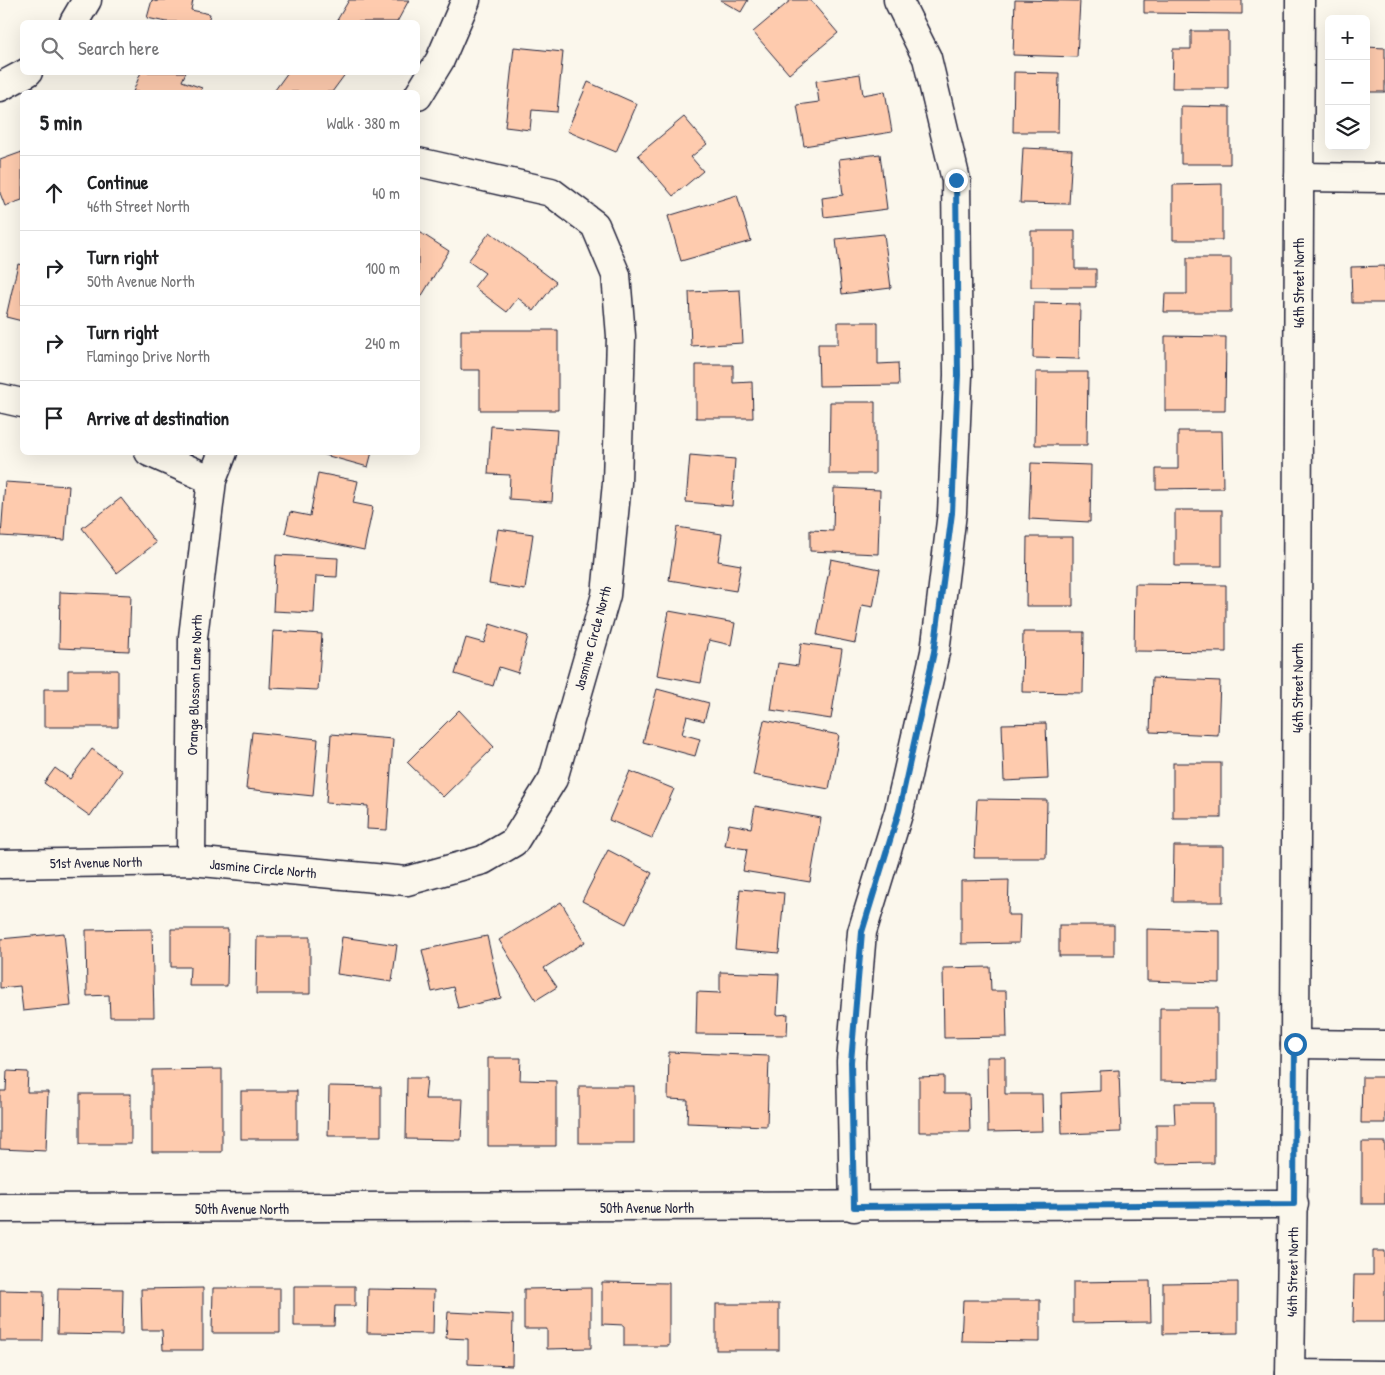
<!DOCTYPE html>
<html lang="en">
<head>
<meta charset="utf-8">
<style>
  body { margin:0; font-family:"Patrick Hand",sans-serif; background:#f2f2f2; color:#202124 }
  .controls { position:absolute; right:15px; top:15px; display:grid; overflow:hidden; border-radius:8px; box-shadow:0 5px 20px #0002 }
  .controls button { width:45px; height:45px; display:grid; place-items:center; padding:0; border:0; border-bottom:1px solid #e0e0e0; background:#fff; color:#202124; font:25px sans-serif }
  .stop { position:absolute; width:15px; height:15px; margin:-11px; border:4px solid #1f6fb2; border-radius:50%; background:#fff }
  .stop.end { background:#1f6fb2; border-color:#fff; box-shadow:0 1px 5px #0008 }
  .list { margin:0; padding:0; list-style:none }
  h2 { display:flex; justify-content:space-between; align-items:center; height:65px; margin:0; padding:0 20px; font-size:21px }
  h2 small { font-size:16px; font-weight:400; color:#757577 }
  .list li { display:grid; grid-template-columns:32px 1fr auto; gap:15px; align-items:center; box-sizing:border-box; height:75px; padding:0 20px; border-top:1px solid #e0e0e0 }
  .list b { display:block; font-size:19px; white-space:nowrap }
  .list p { margin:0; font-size:16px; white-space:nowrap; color:#757577 }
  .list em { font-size:16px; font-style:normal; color:#757577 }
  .icon { flex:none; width:28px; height:28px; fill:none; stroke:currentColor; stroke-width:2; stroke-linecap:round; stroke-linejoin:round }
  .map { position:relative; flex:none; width:1385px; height:1375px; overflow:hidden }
  .search { position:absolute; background:#fff; box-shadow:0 5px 20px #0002; left:20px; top:20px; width:400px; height:55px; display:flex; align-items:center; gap:12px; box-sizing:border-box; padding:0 18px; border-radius:8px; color:#757577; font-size:19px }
  .panel { position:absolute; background:#fff; box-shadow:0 5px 20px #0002; left:20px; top:90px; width:400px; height:365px; border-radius:8px }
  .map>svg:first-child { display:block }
  .building { fill:#fecbae; stroke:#22223b }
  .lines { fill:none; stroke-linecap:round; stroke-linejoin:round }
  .street-casing { stroke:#22223b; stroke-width:31 }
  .secondary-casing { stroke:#22223b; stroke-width:31 }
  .street { stroke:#fbf7ec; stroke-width:28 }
  .secondary { stroke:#fbf7ec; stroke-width:28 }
  .route { stroke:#1f6fb2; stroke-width:6 }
  .labels { text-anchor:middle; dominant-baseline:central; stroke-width:5; stroke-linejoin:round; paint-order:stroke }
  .street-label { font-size:14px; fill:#22223b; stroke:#fbf7ec }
</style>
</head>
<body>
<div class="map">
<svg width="1385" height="1375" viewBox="0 0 1385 1375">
  <rect width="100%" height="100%" fill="#fbf7ec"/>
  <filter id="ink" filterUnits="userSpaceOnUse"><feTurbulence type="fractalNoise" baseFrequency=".02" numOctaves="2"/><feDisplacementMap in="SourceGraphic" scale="10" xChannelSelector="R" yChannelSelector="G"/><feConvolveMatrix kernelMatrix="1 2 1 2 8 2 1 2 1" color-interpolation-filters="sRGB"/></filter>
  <g filter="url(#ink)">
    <g class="building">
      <polygon points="152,0 157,2 157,0 193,0 191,10 210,14 208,22 166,22 147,18"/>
      <polygon points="349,0 409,0 397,22 336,22"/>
      <polygon points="720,0 748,0 741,12"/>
      <polygon points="791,0 810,0 838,33 789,74 753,32"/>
      <polygon points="1015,0 1080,1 1077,57 1013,55"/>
      <polygon points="1144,0 1242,0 1242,14 1144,13"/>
      <polygon points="1191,31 1228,31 1228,88 1172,88 1173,49 1191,49"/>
      <polygon points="514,47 563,52 557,112 532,110 530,130 505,127"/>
      <polygon points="1366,47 1385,48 1385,92 1366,92"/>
      <polygon points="141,72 186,72 182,81 202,88 200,92 133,92"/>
      <polygon points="288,72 345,72 346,73 332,92 278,92 275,90"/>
      <polygon points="1014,72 1059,73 1058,132 1013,132"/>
      <polygon points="860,74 863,95 885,91 892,132 804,146 797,105 819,102 816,81"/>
      <polygon points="588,82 637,104 616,152 567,131"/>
      <polygon points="1181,106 1230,107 1230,164 1181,164"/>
      <polygon points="684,117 707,144 691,157 703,171 673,196 638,155"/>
      <polygon points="1023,148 1072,150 1069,204 1020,203"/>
      <polygon points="22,152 22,200 5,206 0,193 0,160"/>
      <polygon points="880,154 887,209 824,217 822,198 843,195 839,159"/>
      <polygon points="1222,184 1222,240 1173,240 1173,185"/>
      <polygon points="737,195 751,241 681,261 668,216"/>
      <polygon points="418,231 449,251 418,302"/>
      <polygon points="1031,231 1075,231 1075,269 1096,269 1096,287 1031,287"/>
      <polygon points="490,232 556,282 534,311 518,298 507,312 474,287 485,273 468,261"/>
      <polygon points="884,234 891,288 842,294 836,239"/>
      <polygon points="1187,258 1231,258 1231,312 1164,312 1165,294 1187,294"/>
      <polygon points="18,264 22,265 22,321 6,317"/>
      <polygon points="1385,266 1385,303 1352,303 1351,267"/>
      <polygon points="740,290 743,343 691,346 689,292"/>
      <polygon points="1034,303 1080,304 1079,359 1033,358"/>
      <polygon points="838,322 878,322 878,364 898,363 899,385 819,386 818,344 838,344"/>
      <polygon points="461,330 558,330 558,410 480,410 480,370 461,370"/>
      <polygon points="1165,336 1226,337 1225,411 1165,411"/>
      <polygon points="696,365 733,365 733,383 752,382 753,418 696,418"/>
      <polygon points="1036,372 1088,372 1087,445 1035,445"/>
      <polygon points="830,402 875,402 875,474 829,474"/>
      <polygon points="491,426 557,430 552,502 509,499 510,475 488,474"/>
      <polygon points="1178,431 1222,431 1223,488 1156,489 1156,469 1178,469"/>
      <polygon points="314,452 372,452 368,467"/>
      <polygon points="690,455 735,459 732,506 686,502"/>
      <polygon points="1031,463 1091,465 1090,522 1029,519"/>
      <polygon points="318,473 358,481 353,503 373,507 364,550 285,533 290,512 310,516"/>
      <polygon points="5,482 69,486 65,540 1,536"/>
      <polygon points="834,488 880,490 878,554 810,551 810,530 833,531"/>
      <polygon points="121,498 156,543 117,573 82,528"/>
      <rect x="1175" y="510" width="47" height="56"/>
      <polygon points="677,527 722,534 718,561 741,565 736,591 669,580"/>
      <polygon points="498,529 533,534 525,590 489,584"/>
      <polygon points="1027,537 1073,537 1073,606 1026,606"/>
      <polygon points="276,555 338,558 337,577 316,576 314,613 273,611"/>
      <polygon points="831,559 880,569 873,607 862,605 855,643 817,635"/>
      <polygon points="1135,584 1226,585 1226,652 1134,651"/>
      <polygon points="60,592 131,595 129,651 59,648"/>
      <polygon points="669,611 735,623 731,645 709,640 701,683 657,675"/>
      <polygon points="490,624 528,636 518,673 499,667 493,686 455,674 466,638 484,643"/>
      <polygon points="273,631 322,634 318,690 270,688"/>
      <polygon points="1023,632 1084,632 1083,693 1022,692"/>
      <polygon points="801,643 842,649 831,719 771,710 778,663 798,666"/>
      <polygon points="68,670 118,670 118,727 44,727 44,689 68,689"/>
      <polygon points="1152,678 1220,681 1218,735 1150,732"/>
      <polygon points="657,689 709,703 704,721 687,716 682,734 700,739 695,756 643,742"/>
      <polygon points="459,710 494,747 443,797 407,762"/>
      <polygon points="764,720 839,735 829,789 753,775"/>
      <polygon points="1046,723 1048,779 1004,781 1002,724"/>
      <polygon points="252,732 318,739 313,796 246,789"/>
      <polygon points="331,734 393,739 387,830 367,829 368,806 326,803"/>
      <polygon points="92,749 122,771 90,816 44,783 55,768 70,779"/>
      <rect x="1173" y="763" width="48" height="55"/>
      <polygon points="630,771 674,789 652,838 609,820"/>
      <polygon points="977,799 1047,800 1046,858 974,858"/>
      <polygon points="755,806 821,818 810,882 743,871 747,849 725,846 729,824 751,828"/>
      <polygon points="1174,846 1223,846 1223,902 1173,902"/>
      <polygon points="608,850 652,873 626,924 582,901"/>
      <polygon points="1009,880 1008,915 1020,915 1019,943 961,944 961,881"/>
      <polygon points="740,889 784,893 779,953 735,949"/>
      <polygon points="561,902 585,942 544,968 557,987 536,1000 499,940"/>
      <rect x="1059" y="925" width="55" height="31"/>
      <polygon points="152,929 154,1017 110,1017 109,995 87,996 86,930"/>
      <polygon points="171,929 228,929 227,986 189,986 190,967 171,967"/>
      <polygon points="1147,929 1220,931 1220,983 1147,981"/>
      <polygon points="64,933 71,1006 23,1011 20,986 0,988 0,939"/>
      <polygon points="487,936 501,998 458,1008 453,987 432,992 422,950"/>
      <polygon points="257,937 310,937 310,994 256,994"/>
      <polygon points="342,937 397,945 392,982 337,974"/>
      <polygon points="990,967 991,991 1006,991 1007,1037 944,1038 943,968"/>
      <polygon points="720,972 779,974 777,1015 788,1014 787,1035 696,1034 697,992 720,993"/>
      <polygon points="1160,1008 1217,1008 1217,1082 1160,1081"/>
      <polygon points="669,1052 769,1056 767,1126 687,1123 688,1100 668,1099"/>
      <polygon points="987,1057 1005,1057 1005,1094 1042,1094 1043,1131 988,1132"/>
      <polygon points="488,1058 521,1058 520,1080 556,1081 556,1146 488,1146"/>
      <polygon points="222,1069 222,1152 152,1152 152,1070"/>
      <polygon points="1119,1070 1121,1132 1062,1134 1061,1093 1100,1091 1100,1071"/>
      <polygon points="7,1071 28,1072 27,1092 48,1092 46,1151 0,1149 0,1091 6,1091"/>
      <polygon points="944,1076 944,1094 969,1094 970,1132 919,1132 919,1077"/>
      <polygon points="1362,1077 1385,1077 1385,1123 1361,1123"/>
      <polygon points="407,1078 427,1078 425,1099 463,1099 461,1140 406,1139"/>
      <polygon points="329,1086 381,1087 381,1136 328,1136"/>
      <rect x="579" y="1086" width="55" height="57"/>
      <rect x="241" y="1091" width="56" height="48"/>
      <rect x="80" y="1094" width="51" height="50"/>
      <polygon points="1174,1103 1214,1103 1214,1163 1156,1164 1156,1124 1175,1124"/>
      <rect x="1362" y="1142" width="23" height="62"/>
      <polygon points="1373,1251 1385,1251 1385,1322 1353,1322 1354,1275 1373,1275"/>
      <polygon points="1150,1281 1151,1322 1073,1323 1073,1282"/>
      <polygon points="602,1282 669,1283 669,1346 624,1346 624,1325 602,1324"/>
      <polygon points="1238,1282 1238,1333 1163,1334 1163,1283"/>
      <polygon points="294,1286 355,1286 355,1306 335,1306 334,1326 294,1326"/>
      <polygon points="58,1288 123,1289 122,1335 57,1334"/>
      <polygon points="203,1288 203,1350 163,1350 162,1330 142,1330 141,1289"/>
      <polygon points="213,1288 280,1288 280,1333 212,1333"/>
      <polygon points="591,1288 591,1348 547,1349 547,1329 524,1329 524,1289"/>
      <polygon points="368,1289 434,1290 433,1334 367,1333"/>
      <polygon points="0,1290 44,1291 43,1341 0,1341"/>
      <polygon points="963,1300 1040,1300 1040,1342 961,1341"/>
      <rect x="716" y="1304" width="63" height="46"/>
      <polygon points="448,1312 513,1315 512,1366 468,1364 468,1339 446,1338"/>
    </g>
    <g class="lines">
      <g class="street-casing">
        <g id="street">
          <polyline points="74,22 87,0"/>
          <polyline points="0,87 28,72"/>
          <polyline points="418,96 440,60 466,0"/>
          <polyline points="1299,177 1385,178"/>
          <polyline points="0,398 22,403"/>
          <polyline points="149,452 212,480"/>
          <polyline points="191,861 193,637 212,480 223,452"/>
          <polyline points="0,864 191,861 407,881 483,860 514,842 553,779 606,595 617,483 621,336 616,275 595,225 551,192 418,162"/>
          <polyline points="1295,1044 1385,1045"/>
          <polyline points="854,1207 851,1061 862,932 899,811 935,652 952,513 958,375 956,180 927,58 898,0"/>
          <polyline points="0,1208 1294,1204"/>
          <polyline points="1290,1374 1385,1375"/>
        </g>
      </g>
      <g class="secondary-casing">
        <polyline id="secondary" points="1290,1375 1295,1044 1300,0"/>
      </g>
      <use href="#street" class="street"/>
      <use href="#secondary" class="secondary"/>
    </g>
  </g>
  <g class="lines" filter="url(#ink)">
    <polyline class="route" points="956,180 958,375 952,513 934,652 899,811 862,932 851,1062 854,1207 1294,1204 1295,1044"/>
  </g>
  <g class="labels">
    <g class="street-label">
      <text transform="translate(1298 283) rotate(-90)">46th Street North</text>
      <text transform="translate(592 638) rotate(-75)">Jasmine Circle North</text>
      <text transform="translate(194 685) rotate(-88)">Orange Blossom Lane North</text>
      <text transform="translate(1297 688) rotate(-90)">46th Street North</text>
      <text transform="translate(96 862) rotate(-1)">51st Avenue North</text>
      <text transform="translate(263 868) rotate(5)">Jasmine Circle North</text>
      <text x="647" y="1207">50th Avenue North</text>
      <text x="242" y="1208">50th Avenue North</text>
      <text transform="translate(1292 1272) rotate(-89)">46th Street North</text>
    </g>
  </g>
</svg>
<div class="controls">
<button>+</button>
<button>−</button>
<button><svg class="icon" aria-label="layers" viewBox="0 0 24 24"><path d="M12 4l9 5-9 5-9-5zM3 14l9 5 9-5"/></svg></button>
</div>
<div class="stop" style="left:1295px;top:1044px"></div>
<div class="stop end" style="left:956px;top:180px"></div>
<div class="search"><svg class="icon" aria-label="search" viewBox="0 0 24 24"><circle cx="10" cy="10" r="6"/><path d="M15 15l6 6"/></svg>Search here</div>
<section class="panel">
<h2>5 min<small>Walk · 380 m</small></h2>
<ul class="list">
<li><svg class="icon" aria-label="ahead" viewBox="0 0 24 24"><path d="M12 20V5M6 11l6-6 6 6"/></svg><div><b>Continue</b><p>46th Street North</p></div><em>40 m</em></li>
<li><svg class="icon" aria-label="right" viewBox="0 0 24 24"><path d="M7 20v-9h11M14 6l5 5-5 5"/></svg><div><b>Turn right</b><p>50th Avenue North</p></div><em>100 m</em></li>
<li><svg class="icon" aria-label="right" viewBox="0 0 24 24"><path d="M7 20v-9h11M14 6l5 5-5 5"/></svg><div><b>Turn right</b><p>Flamingo Drive North</p></div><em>240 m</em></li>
<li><svg class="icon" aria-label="arrive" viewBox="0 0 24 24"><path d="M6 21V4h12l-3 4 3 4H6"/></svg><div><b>Arrive at destination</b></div></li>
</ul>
</section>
</div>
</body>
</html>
